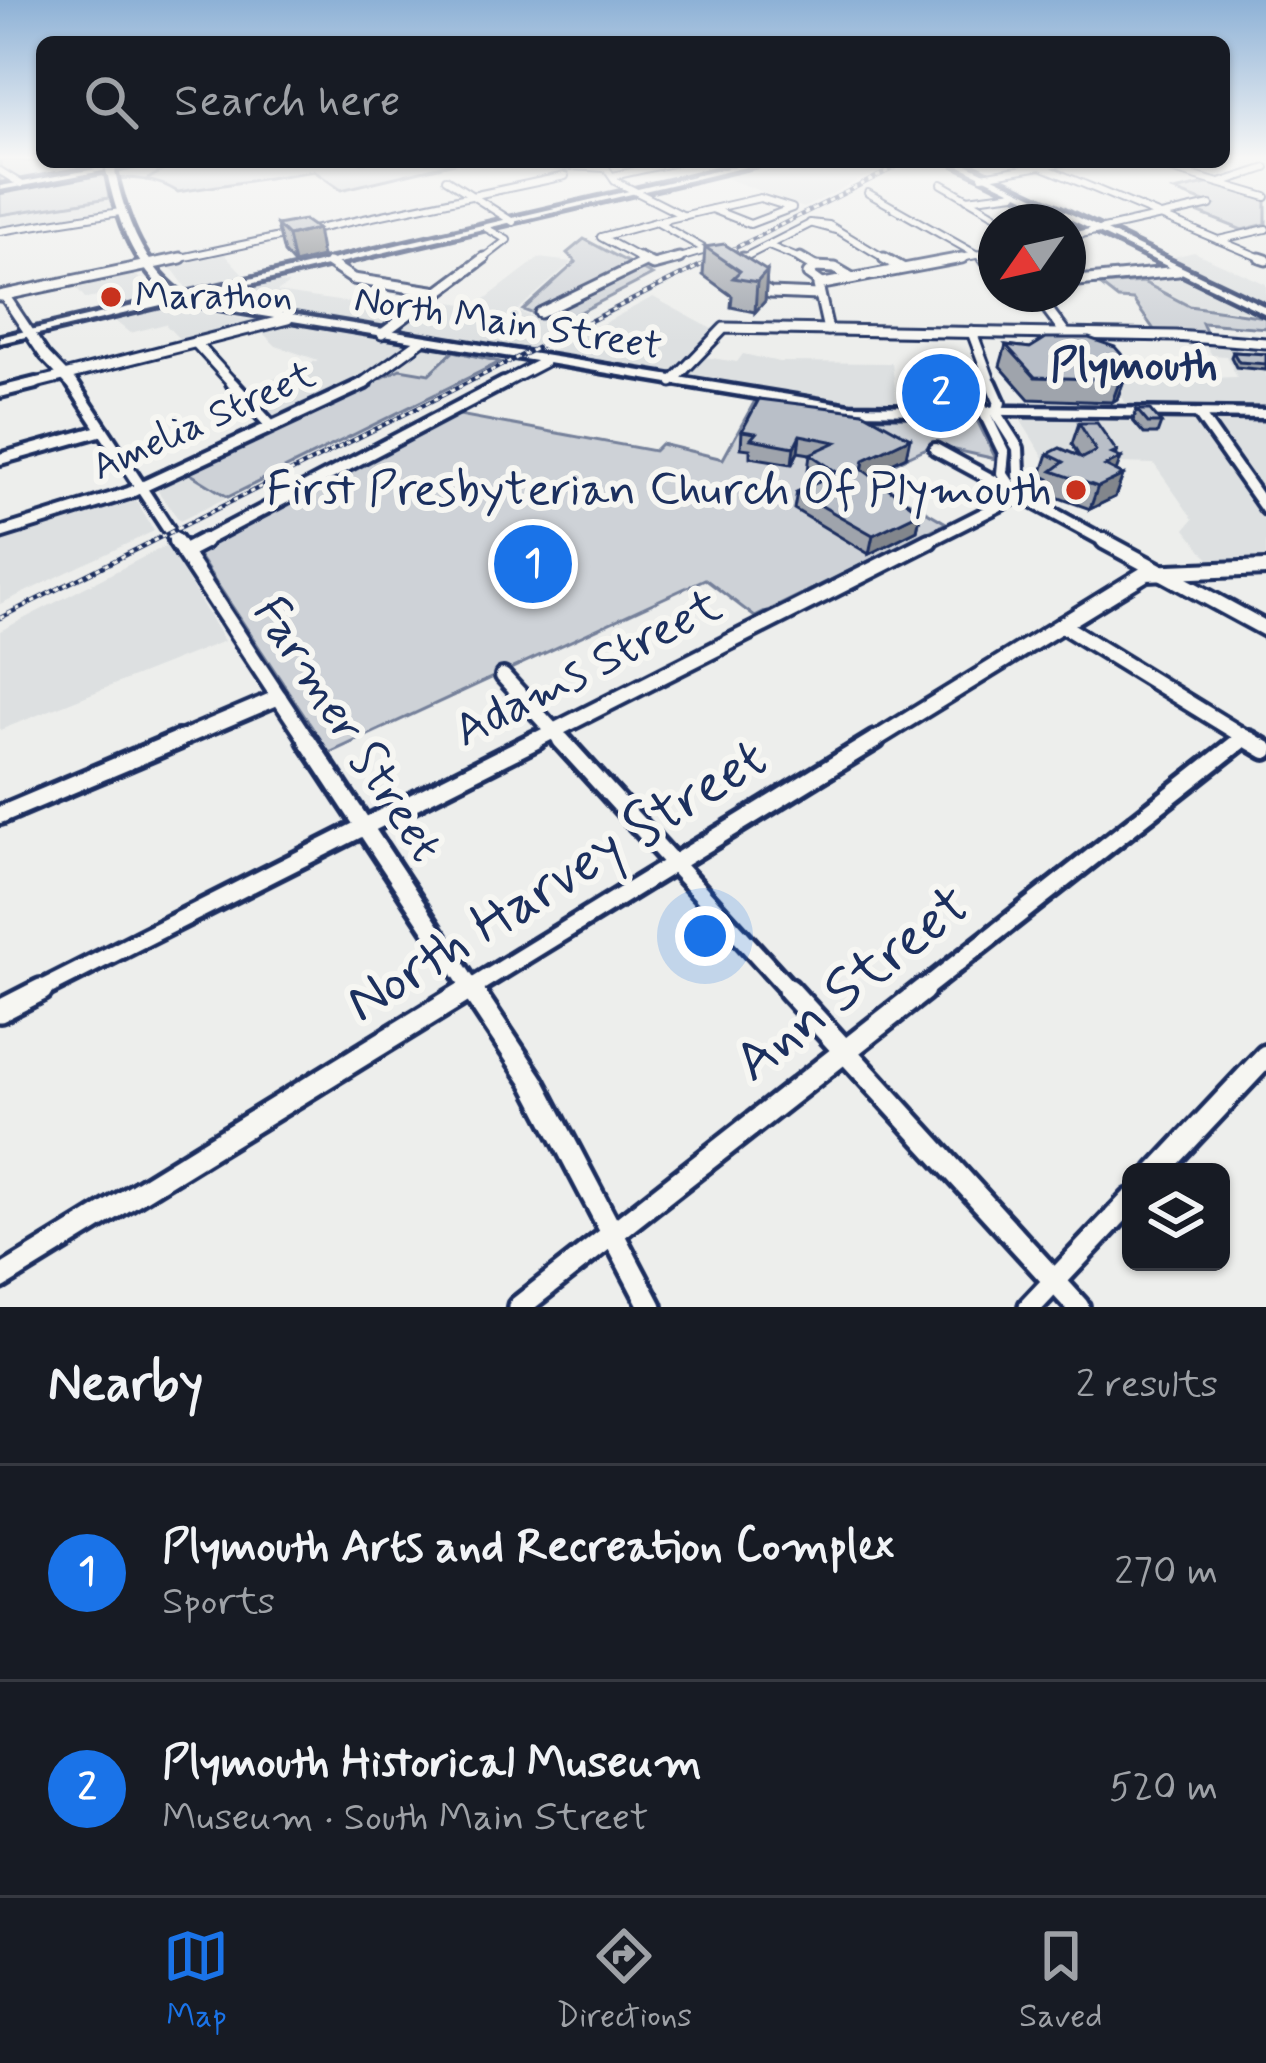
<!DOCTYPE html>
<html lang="en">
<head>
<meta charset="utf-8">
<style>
  body { margin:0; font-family:Mynerve,sans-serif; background:#20242c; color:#f1f3f6 }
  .controls { position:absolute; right:36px; bottom:36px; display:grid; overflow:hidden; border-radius:18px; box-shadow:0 3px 9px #0004 }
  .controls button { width:108px; height:108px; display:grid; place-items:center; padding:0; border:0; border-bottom:3px solid #363941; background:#171b24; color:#f1f3f6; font:60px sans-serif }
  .compass { position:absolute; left:978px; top:204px; width:108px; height:108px; border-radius:50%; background:#171b24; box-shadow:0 3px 9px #0004; rotate:236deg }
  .you { position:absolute; left:705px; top:936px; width:42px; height:42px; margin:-30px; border:9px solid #fff; border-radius:50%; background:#1a73e8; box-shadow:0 0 0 18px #1a73e833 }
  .badge { display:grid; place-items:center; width:78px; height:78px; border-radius:50%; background:#1a73e8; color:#fff; font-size:39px; font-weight:700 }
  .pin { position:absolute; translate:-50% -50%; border:6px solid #fff; box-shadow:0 3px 12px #0006 }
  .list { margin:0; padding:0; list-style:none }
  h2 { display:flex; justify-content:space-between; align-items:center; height:156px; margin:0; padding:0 48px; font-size:51px }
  h2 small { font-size:39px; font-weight:400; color:#9ea1a6 }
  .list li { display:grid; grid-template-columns:78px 1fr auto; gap:36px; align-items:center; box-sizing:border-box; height:216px; padding:0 48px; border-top:3px solid #363941 }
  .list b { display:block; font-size:45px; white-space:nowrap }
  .list p { margin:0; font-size:39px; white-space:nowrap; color:#9ea1a6 }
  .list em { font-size:39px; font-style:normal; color:#9ea1a6 }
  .icon { flex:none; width:66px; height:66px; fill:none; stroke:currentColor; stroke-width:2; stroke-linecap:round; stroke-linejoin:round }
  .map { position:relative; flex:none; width:1266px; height:1307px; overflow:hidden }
  .search { position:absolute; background:#171b24; box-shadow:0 3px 9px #0004; left:36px; right:36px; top:36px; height:132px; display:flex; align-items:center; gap:30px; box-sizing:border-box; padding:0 42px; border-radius:18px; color:#9ea1a6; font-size:45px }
  .sheet { height:588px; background:#171b24 }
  nav { display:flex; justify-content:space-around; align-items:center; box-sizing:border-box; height:168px; border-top:3px solid #363941; background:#171b24; font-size:33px; color:#9ea1a6 }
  nav a { display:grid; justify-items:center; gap:6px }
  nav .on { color:#1a73e8 }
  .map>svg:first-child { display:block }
  .built { fill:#dde0e1 }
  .green { fill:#ced2d7; stroke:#74809a; stroke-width:3 }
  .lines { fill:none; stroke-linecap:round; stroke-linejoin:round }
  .stream { stroke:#6e7a96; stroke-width:3 }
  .minor-far5-casing { stroke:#1b2f5e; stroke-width:10 }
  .minor-far4-casing { stroke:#1b2f5e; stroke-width:15 }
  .minor-far3-casing { stroke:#1b2f5e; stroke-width:18 }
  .minor-far2-casing { stroke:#1b2f5e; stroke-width:22 }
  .minor-far1-casing { stroke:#1b2f5e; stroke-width:26 }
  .minor-casing { stroke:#1b2f5e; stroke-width:30 }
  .tertiary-casing { stroke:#1b2f5e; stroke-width:10 }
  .secondary-casing { stroke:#1b2f5e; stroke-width:9 }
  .minor-far5 { stroke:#f6f6f2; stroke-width:6 }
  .minor-far4 { stroke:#f6f6f2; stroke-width:9 }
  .minor-far3 { stroke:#f6f6f2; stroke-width:10 }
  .minor-far2 { stroke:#f6f6f2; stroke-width:14 }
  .minor-far1 { stroke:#f6f6f2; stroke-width:16 }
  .minor { stroke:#f6f6f2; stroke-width:21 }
  .tertiary { fill:#f6f6f2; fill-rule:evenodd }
  .secondary { fill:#f6f6f2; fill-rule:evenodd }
  .rail-casing { stroke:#1b2f5e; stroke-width:4.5 }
  .rail { stroke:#f6f6f2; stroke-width:3; stroke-dasharray:4.5; stroke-linecap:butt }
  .secondary-bridge-casing { stroke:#1b2f5e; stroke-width:14; stroke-linecap:butt }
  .secondary-bridge { stroke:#f6f6f2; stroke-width:9 }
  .wall { fill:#9fa4ac; stroke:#1b2f5e; stroke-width:3 }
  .shaded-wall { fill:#82868c; stroke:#1b2f5e; stroke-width:3 }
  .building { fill:#b9bfc8; stroke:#1b2f5e; stroke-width:3 }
  .poi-dot { fill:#c8321e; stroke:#f6f6f2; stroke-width:4.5 }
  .labels { text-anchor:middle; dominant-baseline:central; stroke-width:12; stroke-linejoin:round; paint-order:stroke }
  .far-poi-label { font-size:39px; fill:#1b2f5e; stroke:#f6f6f2; text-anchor:start }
  .far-street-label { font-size:39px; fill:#1b2f5e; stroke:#f6f6f2 }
  .far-quarter-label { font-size:45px; font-weight:bold; fill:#1b2f5e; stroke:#f6f6f2 }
  .poi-label { font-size:48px; fill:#1b2f5e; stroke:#f6f6f2; text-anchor:end }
  .street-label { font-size:48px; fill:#1b2f5e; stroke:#f6f6f2 }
  .near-street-label { font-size:57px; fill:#1b2f5e; stroke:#f6f6f2 }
</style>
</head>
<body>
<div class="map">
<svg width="1266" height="1307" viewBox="0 0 1266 1307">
  <rect width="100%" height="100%" fill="#edeeec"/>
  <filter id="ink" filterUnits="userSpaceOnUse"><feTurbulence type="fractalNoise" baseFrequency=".00833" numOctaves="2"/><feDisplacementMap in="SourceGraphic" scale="24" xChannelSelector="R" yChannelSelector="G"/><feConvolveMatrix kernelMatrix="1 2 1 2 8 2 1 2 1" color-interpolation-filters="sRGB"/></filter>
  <g filter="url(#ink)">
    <g class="built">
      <polygon points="773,162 895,162 804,208 718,175"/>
      <polygon points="109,198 112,212 0,230 0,217"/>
      <polygon points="222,251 245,276 187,289 174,271 161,264"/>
      <polygon points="1194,252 1266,284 1266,308 1161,260"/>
      <polygon points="539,258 572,262 517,311 565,329 521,354 201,298 261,281 289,284 277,292 406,311 425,298 476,306"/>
      <polygon points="134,271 153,299 170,307 259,321 182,342 165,324 130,333 101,310 97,297 86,299 73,284"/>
      <polygon points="1177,273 1259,312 1189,306 1138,280"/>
      <polygon points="653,297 712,329 667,377 539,358"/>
      <polygon points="283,323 410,342 454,351 429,374 400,369 279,431 244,392 318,360 276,346 259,329"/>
      <polygon points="1204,342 1266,346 1266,410 1131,409 1108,382 1237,377 1226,356 1212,355"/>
      <polygon points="743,354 779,362 892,363 897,407 682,380 699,356 737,362"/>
      <polygon points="1018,416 1193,417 1239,476 1266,524 1266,563 1212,563 1185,529 1193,519 1154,464 1046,461"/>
      <polygon points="1211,418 1266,419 1266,496 1236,452"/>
      <polygon points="189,473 228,497 180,521 157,490"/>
      <polygon points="133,496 154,531 0,604 0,538"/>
      <polygon points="167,545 224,641 0,730 0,631"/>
    </g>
    <g class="green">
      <path d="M0 159 42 162H459L341 190 314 171 178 192C158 179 130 176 106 180L109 198 0 215Z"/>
      <polygon points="1211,183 1266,200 1266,224 1242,230 1192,210 1212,205 1174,191"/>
      <polygon points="584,239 652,275 559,323 523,310 576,262 567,253"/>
      <polygon points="1143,282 1189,306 1266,317 1266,328 1202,323 1207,334 1155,331 1133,300 1118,299 1100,285"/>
      <polygon points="454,351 500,362 228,497 189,473 400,369 429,374"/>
      <polygon points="756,399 865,417 976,418 996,459 933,445 867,476 896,507 908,501 946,523 755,617 705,579 329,753 194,549 454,414 654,451 661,444 723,459"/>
    </g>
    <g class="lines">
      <polyline class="stream" points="146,180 178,162"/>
      <g class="minor-far5-casing">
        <g id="minor-far5">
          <polyline points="497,162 606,168 615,181 684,216"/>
          <polyline points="1031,162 1266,260"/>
          <polyline points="1147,162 1266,197"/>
          <polyline points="0,171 21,184"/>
          <polyline points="613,176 676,162"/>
          <polyline points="982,176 1065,162"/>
          <polyline points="446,179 513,222"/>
          <polyline points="1220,183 1266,168"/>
          <polyline points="942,184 994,214"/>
          <polyline points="868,193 988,261"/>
          <polygon points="760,198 792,208 750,224 712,209"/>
          <polyline points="967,199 1015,193"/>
          <polyline points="656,222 706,250 669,261"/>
          <polyline points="656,222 712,209"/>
          <polyline points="836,230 810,223 829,225 889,261"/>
          <polyline points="0,231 120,212"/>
          <polyline points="1068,237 1210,205"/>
          <polyline points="1218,240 1266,229"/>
          <polyline points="771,247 805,261"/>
          <polyline points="167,261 565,176"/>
          <polyline points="480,261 507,240 486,228"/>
          <polyline points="645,261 601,237 656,222"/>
          <polyline points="737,261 810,224"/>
          <polyline points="946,261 996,251"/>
        </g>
      </g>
      <g class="minor-far4-casing">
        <g id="minor-far4">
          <polyline points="639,258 653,265 679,258"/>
          <polyline points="800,258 815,267"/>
          <polyline points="884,258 902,268"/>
          <polyline points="983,258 996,265"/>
          <polyline points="1260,258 1266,260"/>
          <polyline points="329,263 353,279 439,292"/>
          <polyline points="730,264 743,258"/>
          <polyline points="1068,282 1178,271"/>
          <polyline points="822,284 808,274 815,267 835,268 852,278"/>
          <polyline points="755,285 770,293 819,295"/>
          <polyline points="1036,294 1066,334"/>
          <polyline points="4,295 45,356 74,386"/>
          <polyline points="0,296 181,258"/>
          <polyline points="540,313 645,262"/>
          <polyline points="828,330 818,285 962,258"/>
          <polyline points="972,332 992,386"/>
          <polyline points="382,334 484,258"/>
          <polyline points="195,342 235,386"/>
          <polyline points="672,382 724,328 1176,336 1266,343"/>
          <polyline points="24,386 288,319"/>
          <polyline points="359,386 421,341"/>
          <polyline points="498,386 544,362"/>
          <polyline points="972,386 985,368"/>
        </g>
      </g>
      <g class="minor-far3-casing">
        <g id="minor-far3">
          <polyline points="72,383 178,544"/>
          <polyline points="232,383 271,426"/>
          <polyline points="970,383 1004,453 1002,473 1012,488"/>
          <polyline points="991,383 1000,403 995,412 1018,448 1020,495"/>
          <polyline points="0,392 36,383"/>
          <polyline points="1199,414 1266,509"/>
          <polyline points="935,449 1110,544"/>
          <polyline points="0,459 103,430"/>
          <polyline points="0,533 129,493 365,383"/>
          <polyline points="198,544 504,383"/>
          <polyline points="923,544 1020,495"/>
        </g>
      </g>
      <g class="minor-far2-casing">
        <g id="minor-far2">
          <polyline points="176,541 309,743"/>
          <polyline points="1104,541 1266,629"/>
          <polyline points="183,552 204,541"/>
          <polyline points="1062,625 1254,743"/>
          <polyline points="503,676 564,743"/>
          <polyline points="171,743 279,697"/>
          <polyline points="530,743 929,541"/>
          <polyline points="870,743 1146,573 1266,568"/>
          <polyline points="1238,743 1245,737"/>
        </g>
      </g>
      <g class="minor-far1-casing">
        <g id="minor-far1">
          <polyline points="307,740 474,993"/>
          <polyline points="561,740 792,993"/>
          <polyline points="1249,740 1266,750"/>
          <polyline points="0,815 178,740"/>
          <polyline points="35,993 536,740"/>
          <polyline points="463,993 875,740"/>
          <polyline points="919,993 1241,740"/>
        </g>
      </g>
      <g class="minor-casing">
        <g id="minor">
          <polyline points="472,990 533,1082 651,1307"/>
          <polyline points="789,990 1078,1307"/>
          <polyline points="0,1011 41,990"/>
          <polyline points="1157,1172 1266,1056"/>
          <polyline points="0,1278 468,990"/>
          <polyline points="519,1307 923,990"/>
          <polyline points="1030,1307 1131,1200"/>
        </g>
      </g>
      <g class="tertiary-casing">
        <g id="tertiary">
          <polygon points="135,162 151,162 0,190 0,186"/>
          <polygon points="754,162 767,162 0,343 0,337"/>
          <polygon points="952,162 962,162 1266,307 1266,314"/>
        </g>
      </g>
      <g class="secondary-casing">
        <path id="secondary" d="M111 170 115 172C126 220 144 269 187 297L850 405 1266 410V418L850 413 184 303C137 280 117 220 107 172Z"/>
      </g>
      <use href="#minor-far5" class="minor-far5"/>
      <use href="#minor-far4" class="minor-far4"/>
      <use href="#minor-far3" class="minor-far3"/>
      <use href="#minor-far2" class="minor-far2"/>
      <use href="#minor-far1" class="minor-far1"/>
      <use href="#minor" class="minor"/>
      <use href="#tertiary" class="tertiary"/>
      <use href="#secondary" class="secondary"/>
      <g class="rail-casing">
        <polyline id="rail" points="0,618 906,162"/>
      </g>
      <use href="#rail" class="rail"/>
      <g class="secondary-bridge-casing">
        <polyline id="secondary-bridge" points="110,164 111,172"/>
      </g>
      <use href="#secondary-bridge" class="secondary-bridge"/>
    </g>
    <g class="wall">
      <polygon points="277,225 322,257 294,264 284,253"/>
      <polygon points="705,247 767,271 765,301 755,312 731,307 732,296 703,275"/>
      <polygon points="1006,345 1030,348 1118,369 1125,377 1117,399 1112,402 1029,399 1000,366"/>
      <polygon points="1233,352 1266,354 1266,370 1236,367 1231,357"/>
      <polygon points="759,399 906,456 869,474 921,512 917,530 869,554 794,509 797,492 821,481 808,471 810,454 798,452 792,464 750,457 750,449 741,448 742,431"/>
      <polygon points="1137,410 1161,423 1157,434 1144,434 1133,421"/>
      <polygon points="1079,423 1117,452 1116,472 1123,475 1115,497 1090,509 1045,493 1049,479 1041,475 1048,454 1079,456 1072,444"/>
    </g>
    <g class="shaded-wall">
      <polygon points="317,229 322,257 294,264 288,236"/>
      <polygon points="767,271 765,301 755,312 757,282"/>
      <polygon points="1125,377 1117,399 1112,402 1120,380"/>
      <polygon points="800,435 798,452 792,464 794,447"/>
      <polygon points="910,438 906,456 861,478 864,460"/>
      <polygon points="1117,452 1113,462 1121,458 1113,480 1123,475 1115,497 1090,509 1105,466 1112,454"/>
      <polygon points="921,512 917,530 869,554 873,535"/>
    </g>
    <g class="building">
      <polygon points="304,220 317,229 288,236 277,225"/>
      <polygon points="724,244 767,271 757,282 733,278 740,271 705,247"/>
      <polygon points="1046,338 1089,338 1115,347 1123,356 1116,366 1125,377 1120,380 1035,377 1006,345 1030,348"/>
      <polygon points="1233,352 1266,354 1266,364 1239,362"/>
      <polygon points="759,399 863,412 910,438 864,460 862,469 921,512 873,535 797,492 838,473 810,454 836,442 800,435 794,447 751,439 756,433 742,431"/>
      <polygon points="1137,410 1150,410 1161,423 1148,423"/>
      <polygon points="1079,423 1097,423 1117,452 1112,454 1121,458 1105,466 1123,475 1098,487 1052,471 1064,462 1048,454 1060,448 1083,458 1096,451"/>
    </g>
  </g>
  <linearGradient id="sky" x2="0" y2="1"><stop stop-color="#8db1d6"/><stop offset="0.46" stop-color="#f7f7f6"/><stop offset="1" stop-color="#f7f7f6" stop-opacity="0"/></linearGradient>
  <rect width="1266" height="342" fill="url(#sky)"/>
  <g class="poi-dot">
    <circle cx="111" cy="297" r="12"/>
    <circle cx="1076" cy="490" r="12"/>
  </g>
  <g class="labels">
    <g class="far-poi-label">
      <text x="135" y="297">Marathon</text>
    </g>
    <g class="far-street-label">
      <text transform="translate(508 324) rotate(9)">North Main Street</text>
      <text transform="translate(204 422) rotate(-24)">Amelia Street</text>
    </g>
    <g class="far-quarter-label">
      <text x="1134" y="366">Plymouth</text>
    </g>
    <g class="poi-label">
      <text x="1052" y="490">First Presbyterian Church Of Plymouth</text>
    </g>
    <g class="street-label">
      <text transform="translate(588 669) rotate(-27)">Adams Street</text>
      <text transform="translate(347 730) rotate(57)">Farmer Street</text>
    </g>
    <g class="near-street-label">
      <text transform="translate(557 882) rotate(-32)">North Harvey Street</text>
      <text transform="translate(853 985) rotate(-38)">Ann Street</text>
    </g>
  </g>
</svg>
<div class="controls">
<button><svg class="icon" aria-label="layers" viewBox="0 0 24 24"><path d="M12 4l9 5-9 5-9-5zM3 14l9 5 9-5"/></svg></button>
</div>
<svg class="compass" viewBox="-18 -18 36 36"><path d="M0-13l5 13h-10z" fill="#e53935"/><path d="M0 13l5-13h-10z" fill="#9ea1a6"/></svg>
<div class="you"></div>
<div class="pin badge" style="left:533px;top:564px">1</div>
<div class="pin badge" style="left:941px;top:393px">2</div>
<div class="search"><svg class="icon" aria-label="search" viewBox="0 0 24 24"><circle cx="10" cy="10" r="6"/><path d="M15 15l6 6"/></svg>Search here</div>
</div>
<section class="sheet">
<h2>Nearby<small>2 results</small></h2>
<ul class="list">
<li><span class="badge">1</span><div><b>Plymouth Arts and Recreation Complex</b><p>Sports</p></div><em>270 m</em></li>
<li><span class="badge">2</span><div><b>Plymouth Historical Museum</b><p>Museum · South Main Street</p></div><em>520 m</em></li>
</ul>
</section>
<nav>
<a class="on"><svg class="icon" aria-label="map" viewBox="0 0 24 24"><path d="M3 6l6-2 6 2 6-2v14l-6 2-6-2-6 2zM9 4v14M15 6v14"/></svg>Map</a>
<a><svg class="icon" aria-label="directions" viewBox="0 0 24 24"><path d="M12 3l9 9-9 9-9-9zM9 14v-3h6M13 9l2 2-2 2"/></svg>Directions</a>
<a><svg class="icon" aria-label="saved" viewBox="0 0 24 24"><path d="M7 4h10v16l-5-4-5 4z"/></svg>Saved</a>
</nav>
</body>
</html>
